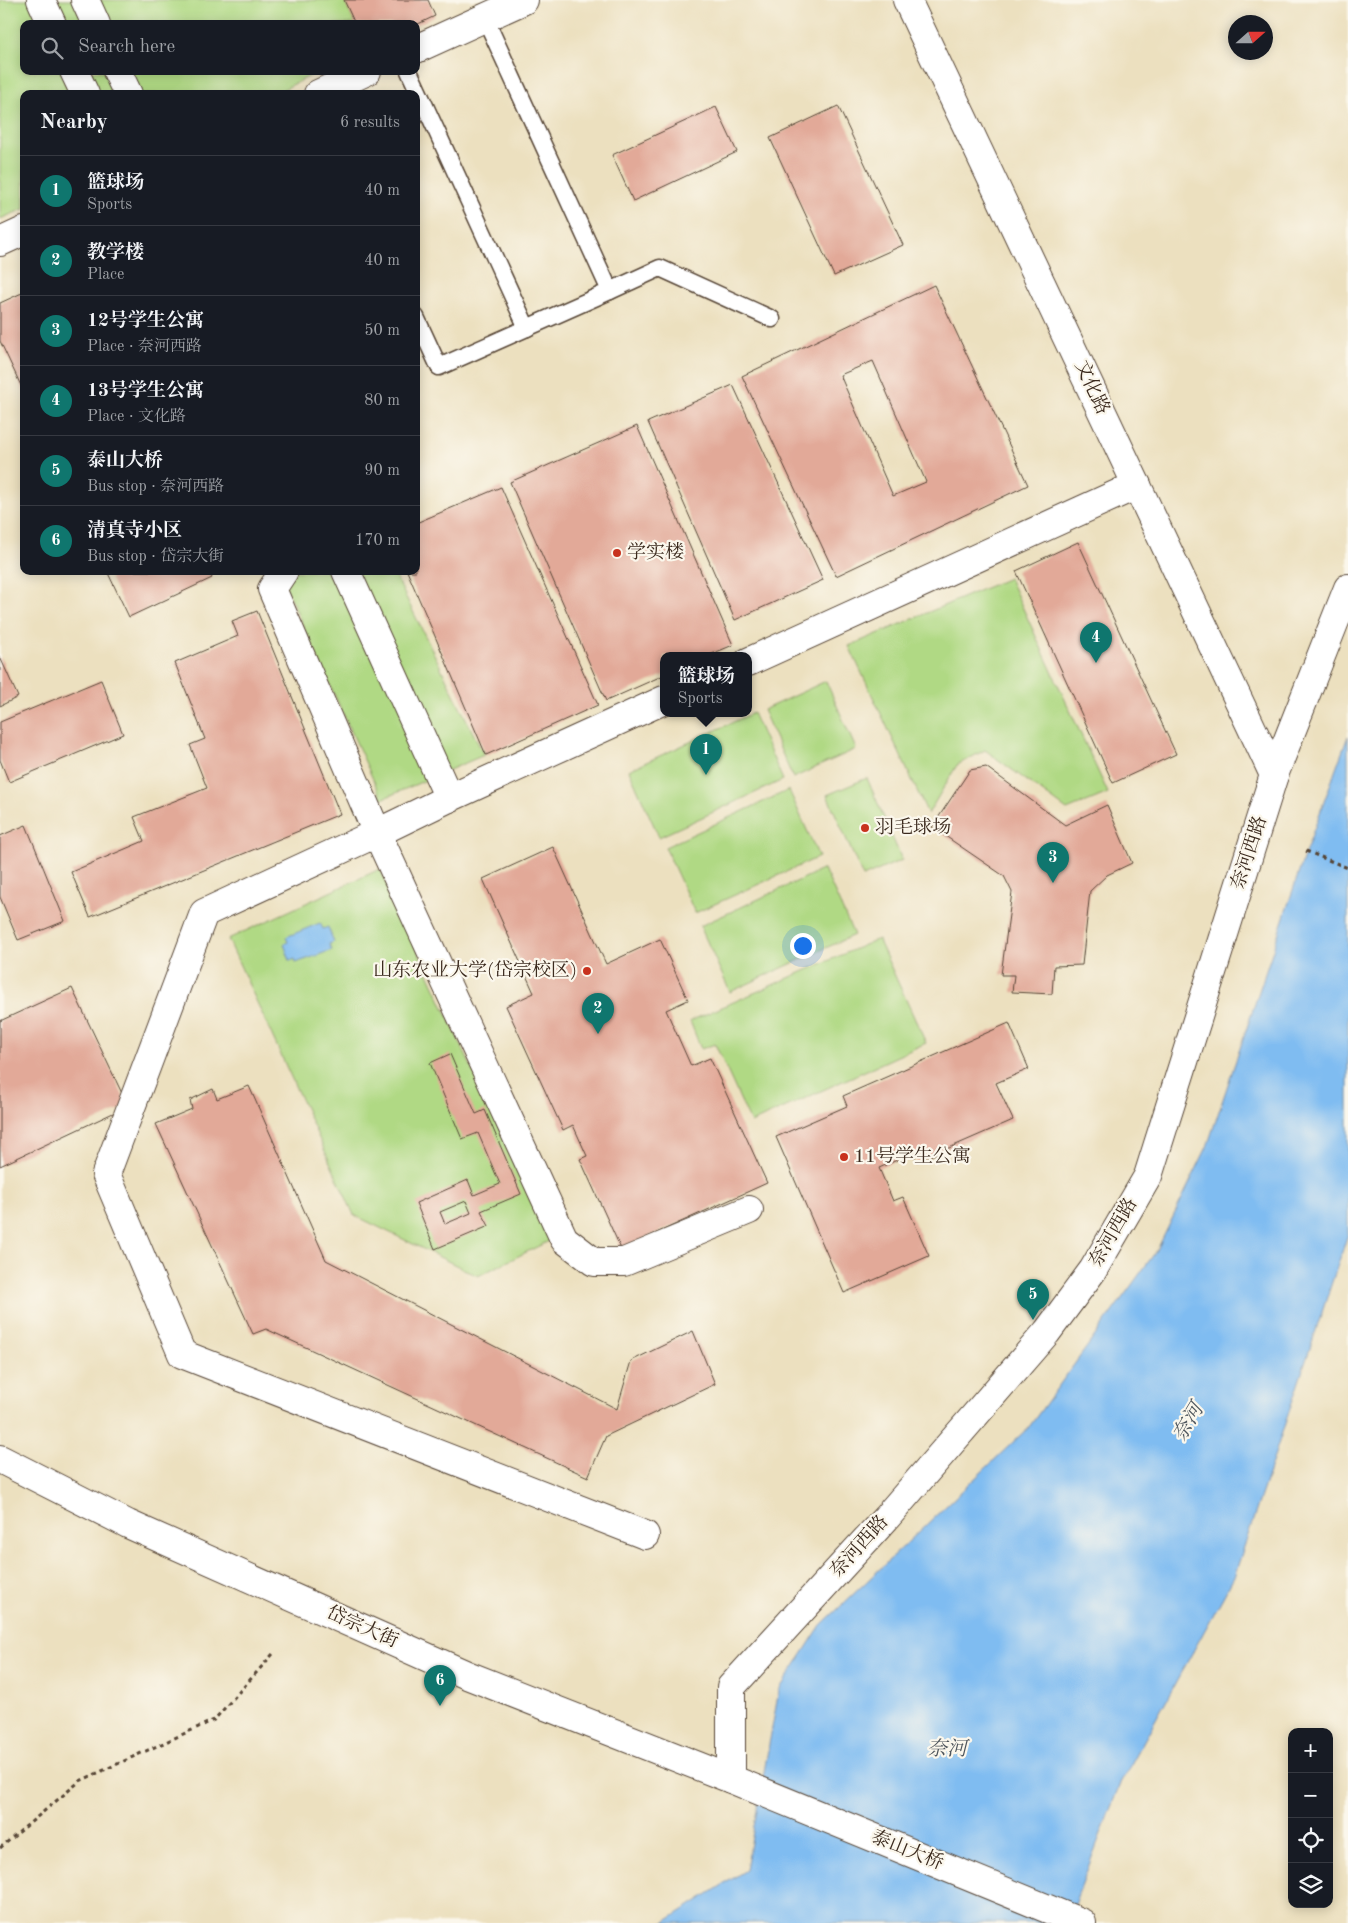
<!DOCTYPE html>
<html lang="en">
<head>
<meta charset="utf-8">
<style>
  body { margin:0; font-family:"Old Standard TT","Noto Serif SC",serif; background:#242831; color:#f1f3f6 }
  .controls { position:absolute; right:15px; bottom:15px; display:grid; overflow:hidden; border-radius:10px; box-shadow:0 2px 12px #0003 }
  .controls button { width:45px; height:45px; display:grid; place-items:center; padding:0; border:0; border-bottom:1px solid #363941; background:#171b24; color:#f1f3f6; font:25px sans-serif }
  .compass { position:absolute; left:1228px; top:15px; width:45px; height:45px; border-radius:50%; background:#171b24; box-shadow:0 2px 12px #0003; rotate:69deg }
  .you { position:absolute; left:802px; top:945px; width:18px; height:18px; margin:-12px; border:4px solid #fff; border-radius:50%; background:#1a73e8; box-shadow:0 0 0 8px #1a73e833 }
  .badge { display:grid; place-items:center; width:32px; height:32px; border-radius:50%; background:#0f766e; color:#fff; font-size:16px; font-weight:700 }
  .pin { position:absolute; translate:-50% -41px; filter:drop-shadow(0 1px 2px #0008) }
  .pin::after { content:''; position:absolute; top:26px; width:18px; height:15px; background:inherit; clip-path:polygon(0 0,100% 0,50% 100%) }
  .popup { position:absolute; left:660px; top:652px; width:92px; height:65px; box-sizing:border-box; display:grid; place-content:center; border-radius:10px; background:#171b24; filter:drop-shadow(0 1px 4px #0005); font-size:16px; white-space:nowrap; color:#9ea1a6 }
  .popup b { font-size:19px; color:#f1f3f6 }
  .popup::after { content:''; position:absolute; left:50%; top:100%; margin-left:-10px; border:10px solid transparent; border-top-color:#171b24 }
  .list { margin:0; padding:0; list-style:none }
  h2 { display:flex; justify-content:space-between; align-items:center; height:65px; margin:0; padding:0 20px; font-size:21px }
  h2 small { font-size:16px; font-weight:400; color:#9ea1a6 }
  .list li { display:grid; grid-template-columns:32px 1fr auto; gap:15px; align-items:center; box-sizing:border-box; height:70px; padding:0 20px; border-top:1px solid #363941 }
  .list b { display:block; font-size:19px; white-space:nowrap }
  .list p { margin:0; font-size:16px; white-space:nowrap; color:#9ea1a6 }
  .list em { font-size:16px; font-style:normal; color:#9ea1a6 }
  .icon { flex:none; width:28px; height:28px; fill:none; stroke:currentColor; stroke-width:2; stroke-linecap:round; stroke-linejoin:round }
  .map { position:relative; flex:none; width:1348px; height:1923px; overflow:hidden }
  .search { position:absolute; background:#171b24; box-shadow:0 2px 12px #0003; left:20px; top:20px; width:400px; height:55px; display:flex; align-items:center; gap:12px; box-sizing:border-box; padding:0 18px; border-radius:10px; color:#9ea1a6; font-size:19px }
  .panel { position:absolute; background:#171b24; box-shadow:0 2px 12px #0003; left:20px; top:90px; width:400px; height:485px; border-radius:10px }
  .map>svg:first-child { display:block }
  .green { fill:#b0d984; stroke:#768251 }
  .water { fill:#7fbcf1; stroke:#5d7388 }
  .building { fill:#e2a998; fill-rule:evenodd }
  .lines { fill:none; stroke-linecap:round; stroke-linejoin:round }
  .lane-casing { stroke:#564536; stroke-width:19 }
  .street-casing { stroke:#564536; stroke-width:30 }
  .secondary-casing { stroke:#564536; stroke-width:30 }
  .path { stroke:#564536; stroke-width:3; stroke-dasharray:4 4; stroke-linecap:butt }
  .lane { stroke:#fff; stroke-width:16 }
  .street { stroke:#fff; stroke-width:28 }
  .secondary { stroke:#fff; stroke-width:28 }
  .poi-dot { fill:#c8321e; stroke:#fbf7ec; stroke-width:2 }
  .labels { text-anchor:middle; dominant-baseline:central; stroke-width:4.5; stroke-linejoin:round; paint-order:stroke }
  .street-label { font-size:19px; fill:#3b2a1e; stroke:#fbf7ec }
  .poi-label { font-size:19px; fill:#3b2a1e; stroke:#fbf7ec; text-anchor:start }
  .water-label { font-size:20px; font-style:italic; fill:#4f565d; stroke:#fbf7ec }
</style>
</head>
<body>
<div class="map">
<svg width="1348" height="1923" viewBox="0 0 1348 1923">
  <rect width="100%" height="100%" fill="#fbf7ec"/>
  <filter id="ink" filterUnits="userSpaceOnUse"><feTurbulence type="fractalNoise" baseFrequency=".02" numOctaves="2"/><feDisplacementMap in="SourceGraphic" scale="10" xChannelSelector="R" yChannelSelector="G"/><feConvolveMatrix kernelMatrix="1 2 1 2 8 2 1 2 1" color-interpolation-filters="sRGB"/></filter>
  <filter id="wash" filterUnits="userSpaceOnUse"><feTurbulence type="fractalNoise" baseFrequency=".0096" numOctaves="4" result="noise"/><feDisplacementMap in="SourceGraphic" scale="20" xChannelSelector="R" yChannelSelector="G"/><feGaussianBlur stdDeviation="1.12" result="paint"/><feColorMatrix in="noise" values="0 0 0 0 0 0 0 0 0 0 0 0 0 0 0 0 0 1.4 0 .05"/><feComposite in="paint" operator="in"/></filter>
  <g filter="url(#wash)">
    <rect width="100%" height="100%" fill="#ece0bf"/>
    <g class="green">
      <polygon points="0,0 344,0 355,24 24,24 24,71 320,71 274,94 24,94 24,209 0,219"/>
      <polygon points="278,571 393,571 484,755 382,799"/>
      <polygon points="1009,578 1108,793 1067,810 985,750 957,765 928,814 849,646"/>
      <polygon points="826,681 856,749 793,778 763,710"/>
      <polygon points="753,713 783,780 659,837 629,770"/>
      <polygon points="867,778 902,860 863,877 827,795"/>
      <polygon points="789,790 819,857 695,913 665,847"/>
      <polygon points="380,869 551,1240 478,1276 354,1215 228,939"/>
      <polygon points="824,869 854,935 730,992 700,926"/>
      <polygon points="878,939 926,1043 751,1123 715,1044 701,1049 690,1021"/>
    </g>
    <g class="water">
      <polygon points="1348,736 1348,1234 1234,1577 1119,1786 1067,1923 663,1923 746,1870 779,1690 821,1625 1029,1427 1157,1250 1207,1147 1306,851"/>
      <polygon points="320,923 323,929 328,927 334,942 329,944 332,950 296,963 295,959 290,961 284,944 288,942 286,937"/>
    </g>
    <g id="blocks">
      <g class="building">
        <polygon points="344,0 428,0 435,16 416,25 416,24 355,24"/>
        <polygon points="838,106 903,245 834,276 770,138"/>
        <polygon points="716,107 737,152 633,201 612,155"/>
        <path d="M934 285 1028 485 836 576 742 376ZM873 361 926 482 893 496 840 375Z"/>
        <polygon points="24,292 24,392 0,341 0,303"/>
        <polygon points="733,385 823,580 735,620 648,422"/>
        <polygon points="637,426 733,645 707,656 664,656 664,675 606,701 510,482"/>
        <polygon points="501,487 598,705 486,755 407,571 416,571 416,523"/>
        <polygon points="1078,542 1176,754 1113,783 1016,571"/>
        <polygon points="107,571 209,571 212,578 129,617"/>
        <polygon points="257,611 340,814 90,917 71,872 144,841 134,817 207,788 190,745 205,739 175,663 238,636 232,621"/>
        <polygon points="0,657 18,697 0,706"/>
        <polygon points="101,680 123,734 9,782 0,760 0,722"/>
        <polygon points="986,767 1065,825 1107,805 1132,863 1107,875 1090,891 1082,965 1054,966 1052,994 1012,992 1014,975 1001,975 1012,892 1004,876 932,827 970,770"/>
        <polygon points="26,825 65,921 18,940 0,897 0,836"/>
        <polygon points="553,847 606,964 660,939 688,1000 666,1010 691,1066 710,1058 767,1183 621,1249 580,1159 587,1156 573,1125 563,1130 506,1006 534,993 483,879"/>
        <polygon points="72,988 128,1106 0,1166 0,1021"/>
        <polygon points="1009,1023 1029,1069 996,1083 1013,1120 917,1162 913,1153 879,1168 893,1201 903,1197 929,1256 844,1293 776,1137 847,1106 843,1096"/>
        <path d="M450 1054 476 1114 485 1110 521 1194 481 1211 489 1226 435 1249 416 1203 468 1180 474 1195 500 1184 478 1133 462 1139 430 1063ZM466 1201 471 1213 445 1224 440 1212Z"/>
        <polygon points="249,1086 326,1260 617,1409 631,1361 693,1331 715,1384 606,1436 588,1477 266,1329 253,1334 156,1124 192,1109 190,1100 213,1089 217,1099"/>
      </g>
    </g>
  </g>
  <g filter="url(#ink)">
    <use href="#blocks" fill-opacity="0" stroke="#564536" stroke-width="1"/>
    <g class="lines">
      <g class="lane-casing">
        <g id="lane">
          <polyline points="409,71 527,328"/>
          <polyline points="610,291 660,268 772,319"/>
          <polyline points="416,317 439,367 610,291 485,18"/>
        </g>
      </g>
      <g class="street-casing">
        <g id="street">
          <polyline points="41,0 52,24"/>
          <polyline points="85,0 96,24"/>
          <polyline points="416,49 524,0"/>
          <polyline points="74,71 85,94"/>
          <polyline points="117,71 128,94"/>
          <polyline points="318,94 367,71"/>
          <polyline points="0,242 24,231"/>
          <polyline points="284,571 272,589 377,833 449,798"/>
          <polyline points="346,571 449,798 664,700"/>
          <polyline points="748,662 1137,485"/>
          <polyline points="645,1535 182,1354 106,1174 204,913 377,833 564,1239 594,1262 624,1262 749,1210"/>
        </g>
      </g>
      <g class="secondary-casing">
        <g id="secondary">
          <polyline points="907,0 1274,775"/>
          <polyline points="0,1459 128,1524 467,1675 731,1779 1082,1923"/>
          <polyline points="731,1779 731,1687 886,1518 1047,1332 1093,1270 1148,1176 1274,775 1348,588"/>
        </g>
      </g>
      <g class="path">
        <polyline points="1306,851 1348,868"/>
        <polyline points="0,1848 80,1781 214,1720 273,1654"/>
      </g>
      <use href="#lane" class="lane"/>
      <use href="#street" class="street"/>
      <use href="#secondary" class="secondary"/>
    </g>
  </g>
  <g class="poi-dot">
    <circle cx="617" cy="553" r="5"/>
    <circle cx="865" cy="828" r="5"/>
    <circle cx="587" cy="971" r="5"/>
    <circle cx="844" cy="1157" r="5"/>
  </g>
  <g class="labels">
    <g class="street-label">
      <text transform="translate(1091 388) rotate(65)">文化路</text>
      <text transform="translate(1250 853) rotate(-72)">奈河西路</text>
      <text transform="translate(1114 1233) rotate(-60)">奈河西路</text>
      <text transform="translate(860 1547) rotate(-48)">奈河西路</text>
      <text transform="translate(362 1628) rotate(24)">岱宗大街</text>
      <text transform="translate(907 1851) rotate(22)">泰山大桥</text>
    </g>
    <g class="poi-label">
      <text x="627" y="553">学实楼</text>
      <text x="875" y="828">羽毛球场</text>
      <text x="577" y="971" text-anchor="end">山东农业大学(岱宗校区)</text>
      <text x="854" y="1157">11号学生公寓</text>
    </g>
    <g class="water-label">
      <text transform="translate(1189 1423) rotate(-59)">奈河</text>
      <text x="947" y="1750">奈河</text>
    </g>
  </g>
</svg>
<div class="controls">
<button>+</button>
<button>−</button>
<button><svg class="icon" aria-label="locate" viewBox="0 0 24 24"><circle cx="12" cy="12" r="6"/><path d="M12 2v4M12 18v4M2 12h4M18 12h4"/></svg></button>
<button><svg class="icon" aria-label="layers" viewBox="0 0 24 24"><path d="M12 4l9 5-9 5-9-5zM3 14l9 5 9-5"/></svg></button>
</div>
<svg class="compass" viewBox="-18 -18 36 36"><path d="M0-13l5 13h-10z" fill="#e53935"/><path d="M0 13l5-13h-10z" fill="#9ea1a6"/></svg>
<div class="you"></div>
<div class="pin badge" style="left:706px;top:775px">1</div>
<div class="popup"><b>篮球场</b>Sports</div>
<div class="pin badge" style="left:598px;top:1034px">2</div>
<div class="pin badge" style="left:1053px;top:883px">3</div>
<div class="pin badge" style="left:1096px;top:663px">4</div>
<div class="pin badge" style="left:1033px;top:1320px">5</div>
<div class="pin badge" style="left:440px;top:1706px">6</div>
<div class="search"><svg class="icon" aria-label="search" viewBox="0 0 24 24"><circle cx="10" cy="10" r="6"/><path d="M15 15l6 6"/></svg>Search here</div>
<section class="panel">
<h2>Nearby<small>6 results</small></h2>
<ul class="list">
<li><span class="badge">1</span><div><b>篮球场</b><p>Sports</p></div><em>40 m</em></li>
<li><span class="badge">2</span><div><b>教学楼</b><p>Place</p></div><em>40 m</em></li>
<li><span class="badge">3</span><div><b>12号学生公寓</b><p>Place · 奈河西路</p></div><em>50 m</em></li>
<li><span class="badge">4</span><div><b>13号学生公寓</b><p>Place · 文化路</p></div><em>80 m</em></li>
<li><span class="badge">5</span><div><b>泰山大桥</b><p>Bus stop · 奈河西路</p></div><em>90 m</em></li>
<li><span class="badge">6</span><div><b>清真寺小区</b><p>Bus stop · 岱宗大街</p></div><em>170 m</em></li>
</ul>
</section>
</div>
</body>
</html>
